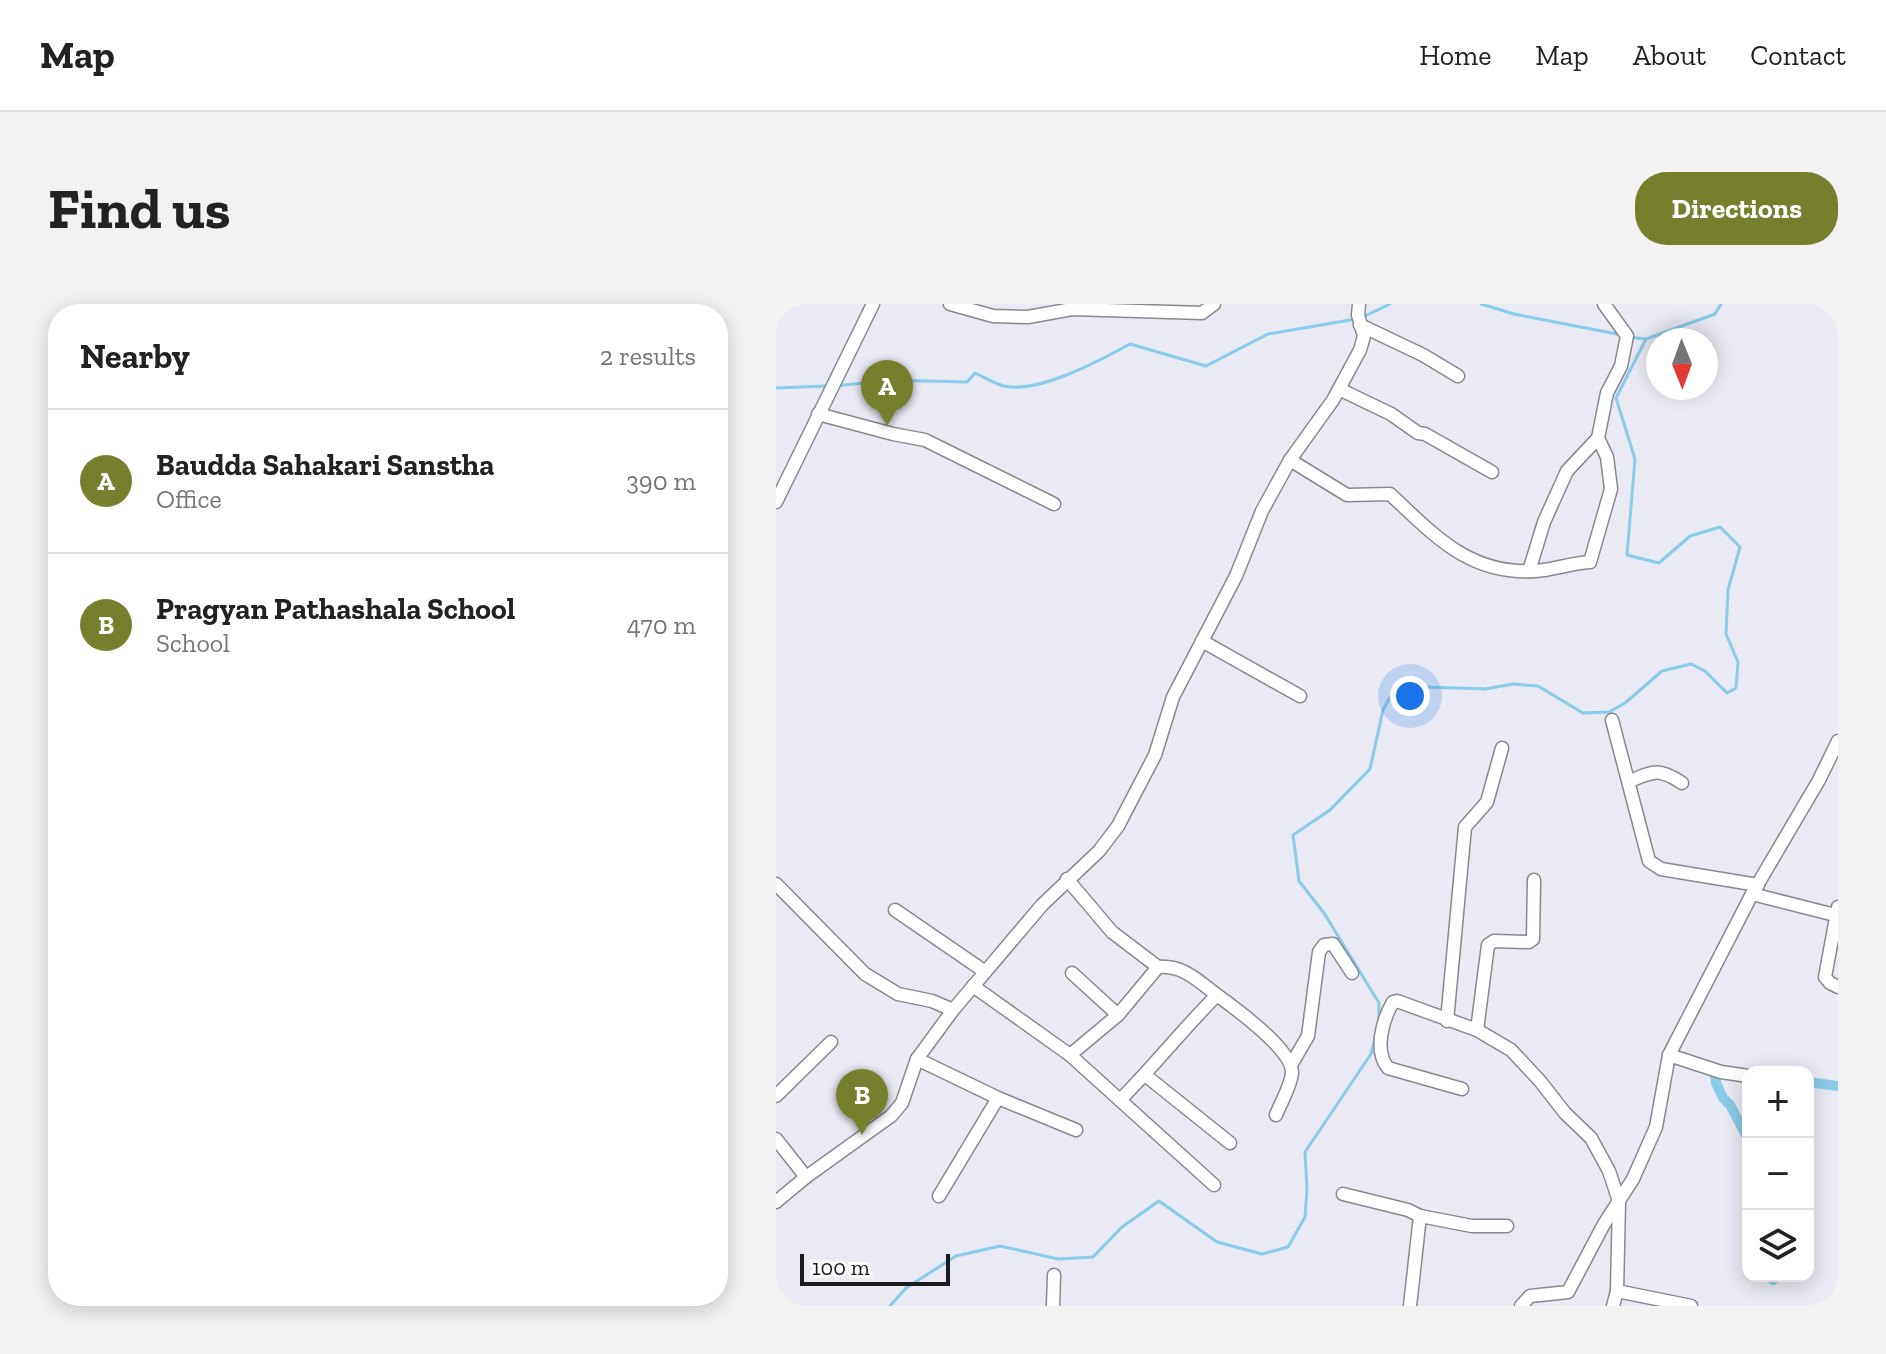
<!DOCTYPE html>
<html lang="en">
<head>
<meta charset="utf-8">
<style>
  body { margin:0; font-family:"Zilla Slab",serif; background:#f2f2f2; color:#222 }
  .controls { position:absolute; right:24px; bottom:24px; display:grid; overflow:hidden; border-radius:16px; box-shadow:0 4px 20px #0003 }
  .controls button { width:72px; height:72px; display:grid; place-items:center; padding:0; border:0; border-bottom:2px solid #e0e0e0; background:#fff; color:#222; font:40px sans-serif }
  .compass { position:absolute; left:870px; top:24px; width:72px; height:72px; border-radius:50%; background:#fff; box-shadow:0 4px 20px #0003; rotate:179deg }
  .scale { position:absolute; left:24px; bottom:20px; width:150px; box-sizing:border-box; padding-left:8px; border:4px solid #1c1c1f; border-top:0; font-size:22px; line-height:28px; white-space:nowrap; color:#1c1c1f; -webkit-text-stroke:6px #fff; paint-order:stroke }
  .you { position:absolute; left:634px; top:392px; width:28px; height:28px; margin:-20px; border:6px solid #fff; border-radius:50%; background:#1a73e8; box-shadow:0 0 0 12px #1a73e833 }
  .badge { display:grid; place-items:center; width:52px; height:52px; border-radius:50%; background:#767f2b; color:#fff; font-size:26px; font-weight:700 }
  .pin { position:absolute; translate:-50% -66px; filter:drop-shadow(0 2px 4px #0008) }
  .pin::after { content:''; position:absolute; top:42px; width:28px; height:24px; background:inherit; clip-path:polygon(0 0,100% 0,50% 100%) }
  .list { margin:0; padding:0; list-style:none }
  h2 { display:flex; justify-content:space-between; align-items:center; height:104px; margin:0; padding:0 32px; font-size:34px }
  h2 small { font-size:26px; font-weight:400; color:#767676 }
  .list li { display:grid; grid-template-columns:52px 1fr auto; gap:24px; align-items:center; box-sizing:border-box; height:144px; padding:0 32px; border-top:2px solid #e0e0e0 }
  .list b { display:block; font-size:30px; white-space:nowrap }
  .list p { margin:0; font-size:26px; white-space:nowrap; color:#767676 }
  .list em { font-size:26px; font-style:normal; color:#767676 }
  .icon { flex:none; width:44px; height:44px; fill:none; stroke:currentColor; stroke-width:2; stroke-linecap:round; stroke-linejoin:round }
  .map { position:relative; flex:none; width:1062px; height:1002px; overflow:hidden; border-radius:32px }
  header { display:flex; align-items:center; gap:48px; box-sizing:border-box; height:112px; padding:0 40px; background:#fff; border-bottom:2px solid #e0e0e0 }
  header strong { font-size:38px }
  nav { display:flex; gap:44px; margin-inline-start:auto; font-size:28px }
  .intro { display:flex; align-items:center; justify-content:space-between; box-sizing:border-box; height:192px; padding:0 48px }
  h1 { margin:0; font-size:56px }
  .button { padding:20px 36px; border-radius:32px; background:#767f2b; color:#fff; font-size:28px; font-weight:700 }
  main { display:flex; gap:48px; padding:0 48px }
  aside { flex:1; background:#fff; border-radius:32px; box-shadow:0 4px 20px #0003 }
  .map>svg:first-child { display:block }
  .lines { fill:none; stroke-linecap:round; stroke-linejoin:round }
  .stream { stroke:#89cbe9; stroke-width:3 }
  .canal { stroke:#89cbe9; stroke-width:10 }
  .minor-casing { stroke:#888890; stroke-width:15 }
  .minor { stroke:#fff; stroke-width:12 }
</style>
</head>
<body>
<header>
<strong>Map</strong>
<nav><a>Home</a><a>Map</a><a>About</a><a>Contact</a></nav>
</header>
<div class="intro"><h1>Find us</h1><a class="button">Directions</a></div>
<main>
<aside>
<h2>Nearby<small>2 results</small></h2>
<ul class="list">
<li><span class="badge">A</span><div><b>Baudda Sahakari Sanstha</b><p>Office</p></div><em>390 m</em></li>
<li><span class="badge">B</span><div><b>Pragyan Pathashala School</b><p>School</p></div><em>470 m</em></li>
</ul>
</aside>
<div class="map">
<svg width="1062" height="1002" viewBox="0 0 1062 1002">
  <rect width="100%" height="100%" fill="#e9eaf3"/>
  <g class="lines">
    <g class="stream">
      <polyline points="705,0 738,10 846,31"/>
      <polyline points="587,13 614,0"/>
      <polyline points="853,33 870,35 939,10 945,0"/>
      <path d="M60 82 114 76 191 78 199 69C208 73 219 80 228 82 262 90 325 56 354 40L430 62 492 30 580 15"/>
      <polyline points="0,84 52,82"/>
      <polyline points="603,719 603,699 548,609 523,577 517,531 554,506 594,465 607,406 614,393 652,383 709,385 737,380 762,382 807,409 833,408 849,399 886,367 915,360 929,367 951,389 960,384 962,358 950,330 952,286 964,243 944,223 914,232 883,259 851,251 859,155 840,94 870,35"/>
      <polyline points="114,1002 130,984 180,952 224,942 282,955 317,953 346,923 383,897 441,938 486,950 512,943 529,913 531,885 529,848 595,750 599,734"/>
    </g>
    <g class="canal">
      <polyline points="935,765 939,766 940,779 947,794 954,801 972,835"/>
      <polyline points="1032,778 1062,782"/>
      <polyline points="995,972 997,976"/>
    </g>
    <g class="minor-casing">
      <g id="minor">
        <polyline points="174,0 217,12 252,13 296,5 426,9 438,0"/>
        <polyline points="584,21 647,51 682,72"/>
        <polyline points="563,85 615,110 642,129 649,130 716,168"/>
        <polyline points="42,110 117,130 149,136 278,200"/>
        <path d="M514 156 571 191 614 190C658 231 693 271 759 267 777 266 795 259 814 258L835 185 831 153 822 134 831 89 845 62 851 32 828 0"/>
        <polyline points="0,198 97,0"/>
        <polyline points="753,267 768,218 791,167 822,134"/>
        <polyline points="426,337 524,392"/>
        <polyline points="836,416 873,557 885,565 982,581"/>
        <path d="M854 477C878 467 883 464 906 479"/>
        <polyline points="291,575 336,628 382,663 342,711 294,751"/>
        <polyline points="0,580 89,670 122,690 156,697 177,706"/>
        <polyline points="976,590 1059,611"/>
        <polyline points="1062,603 1049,673 1054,679 1062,683"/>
        <polyline points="119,606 208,667"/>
        <path d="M382 663C408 661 422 677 441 691"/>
        <polyline points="296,669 342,711"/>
        <polyline points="197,682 294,751 438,881"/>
        <polyline points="671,717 689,523 711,498 726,444"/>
        <polyline points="701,726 712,641 718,637 753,638 757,635 758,576"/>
        <polyline points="893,751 945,768 972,772"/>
        <polyline points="141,755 222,794 300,826"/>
        <polyline points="515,761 532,732 543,648 548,641 557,640 576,669"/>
        <polyline points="369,771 454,839"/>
        <path d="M686 785 612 764C598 747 606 717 617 698L621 697 701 726 735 746 764 777 789 809 815 834 833 867 843 897 841 987 837 1002"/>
        <polyline points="0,792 55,738"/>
        <path d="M344 796C378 762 407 725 441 691 460 705 517 746 516 769 515 782 505 798 500 811"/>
        <polyline points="0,835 30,873"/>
        <polyline points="567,890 632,906 644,912"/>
        <polyline points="163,892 222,794"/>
        <polyline points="0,898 30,873 115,812 126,799 141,755 177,706 266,601 323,547 342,522 379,451 397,393 460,272 486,207 514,156 557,96 584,46 588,32 582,11 583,0"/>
        <polyline points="841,987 915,1002"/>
        <polyline points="277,1002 278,971"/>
        <polyline points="634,1002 644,912 696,922 731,922"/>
        <polyline points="745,1002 754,992 792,988 828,920 857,875 880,823 893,751 976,590 1043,476 1062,437"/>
      </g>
    </g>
    <use href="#minor" class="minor"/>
  </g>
</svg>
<div class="controls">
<button>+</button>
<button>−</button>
<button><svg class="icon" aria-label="layers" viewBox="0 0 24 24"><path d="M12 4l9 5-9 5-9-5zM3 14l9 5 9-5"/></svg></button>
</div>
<svg class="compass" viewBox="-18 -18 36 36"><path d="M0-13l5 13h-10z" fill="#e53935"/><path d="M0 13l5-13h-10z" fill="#767676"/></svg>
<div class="scale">100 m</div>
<div class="you"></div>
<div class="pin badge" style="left:111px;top:122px">A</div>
<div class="pin badge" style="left:86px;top:831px">B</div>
</div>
</main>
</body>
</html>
